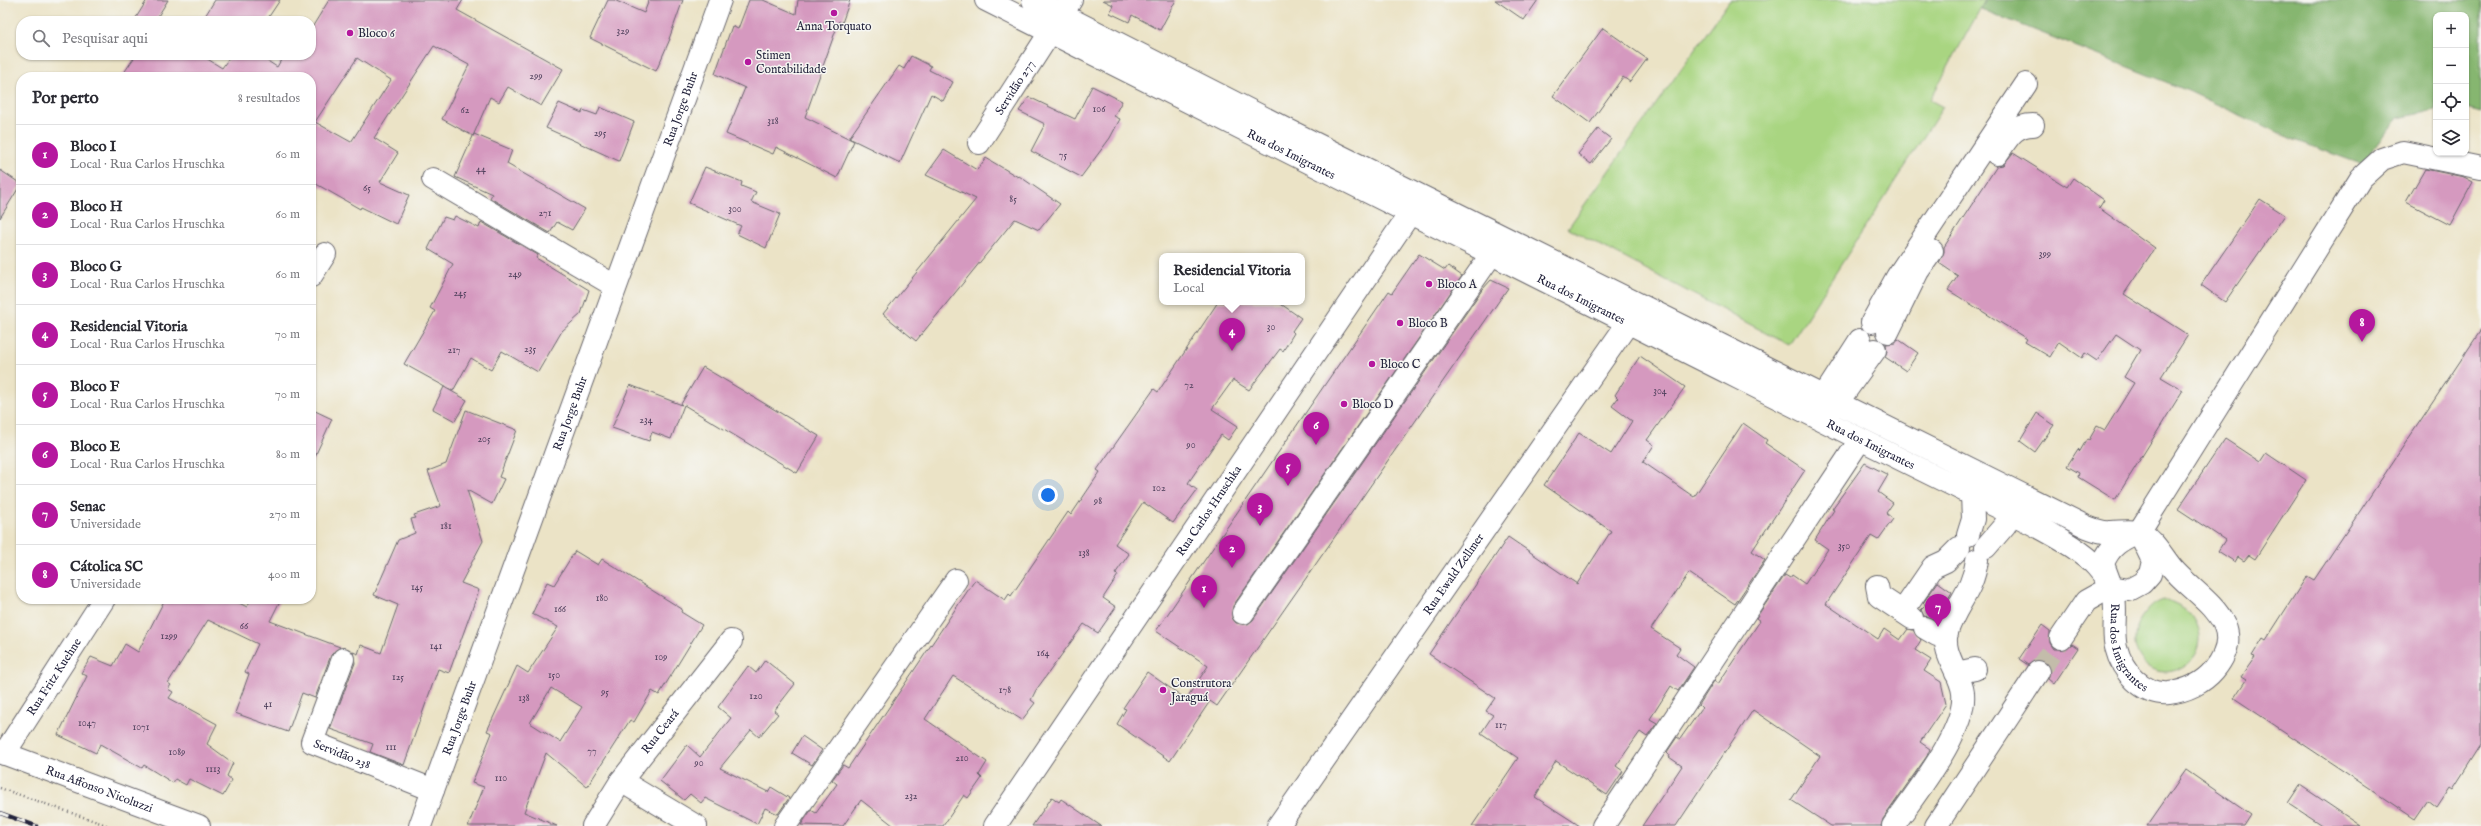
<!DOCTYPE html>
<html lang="pt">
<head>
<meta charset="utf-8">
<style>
  body { margin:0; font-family:"IM FELL English",serif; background:#f7f7f7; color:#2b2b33 }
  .controls { position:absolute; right:12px; top:12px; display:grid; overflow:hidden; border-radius:8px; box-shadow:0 1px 3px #0004 }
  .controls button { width:36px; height:36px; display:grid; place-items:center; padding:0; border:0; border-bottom:1px solid #e1e1e2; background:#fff; color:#2b2b33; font:20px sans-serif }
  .you { position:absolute; left:1048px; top:495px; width:14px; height:14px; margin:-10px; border:3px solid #fff; border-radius:50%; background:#1a73e8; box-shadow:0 0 0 6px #1a73e833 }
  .badge { display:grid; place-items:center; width:26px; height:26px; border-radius:50%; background:#b5179e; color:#fff; font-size:13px; font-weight:700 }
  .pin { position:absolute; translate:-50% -33px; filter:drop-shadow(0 1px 2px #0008) }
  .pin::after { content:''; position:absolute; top:21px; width:14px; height:12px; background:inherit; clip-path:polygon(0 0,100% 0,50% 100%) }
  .popup { position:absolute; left:1159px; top:253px; width:146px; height:52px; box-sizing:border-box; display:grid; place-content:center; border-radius:8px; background:#fff; filter:drop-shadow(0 1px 3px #0005); font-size:13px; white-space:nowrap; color:#7c7c81 }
  .popup b { font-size:15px; color:#2b2b33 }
  .popup::after { content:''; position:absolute; left:50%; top:100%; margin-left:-8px; border:8px solid transparent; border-top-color:#fff }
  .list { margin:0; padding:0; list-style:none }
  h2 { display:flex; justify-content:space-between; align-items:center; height:52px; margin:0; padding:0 16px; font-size:17px }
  h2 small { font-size:13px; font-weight:400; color:#7c7c81 }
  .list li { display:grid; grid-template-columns:26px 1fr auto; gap:12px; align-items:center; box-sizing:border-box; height:60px; padding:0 16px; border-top:1px solid #e1e1e2 }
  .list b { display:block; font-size:15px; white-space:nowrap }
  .list p { margin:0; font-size:13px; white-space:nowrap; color:#7c7c81 }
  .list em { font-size:13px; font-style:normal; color:#7c7c81 }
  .icon { flex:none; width:22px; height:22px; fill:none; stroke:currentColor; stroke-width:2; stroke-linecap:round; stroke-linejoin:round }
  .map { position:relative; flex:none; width:2481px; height:826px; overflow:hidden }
  .search { position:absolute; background:#fff; box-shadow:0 1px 3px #0004; left:16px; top:16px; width:300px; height:44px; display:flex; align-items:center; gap:10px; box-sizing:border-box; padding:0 14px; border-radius:16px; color:#7c7c81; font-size:15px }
  .panel { position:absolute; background:#fff; box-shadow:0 1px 3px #0004; left:16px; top:72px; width:300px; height:532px; border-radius:16px }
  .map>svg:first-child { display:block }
  .green { fill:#a9d581; stroke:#667c5e }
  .forest { fill:#86b66f; stroke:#546c55 }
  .building { fill:#d599bf; fill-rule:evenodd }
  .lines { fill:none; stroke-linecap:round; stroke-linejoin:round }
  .minor-tunnel { stroke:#c3bcaa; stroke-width:22; stroke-dasharray:22 11; stroke-linecap:butt }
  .minor-casing { stroke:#68666c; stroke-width:24 }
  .path { stroke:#68666c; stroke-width:2.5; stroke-dasharray:1 3; stroke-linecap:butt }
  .minor { stroke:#fff; stroke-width:22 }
  .rail-casing { stroke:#22223b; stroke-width:4.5 }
  .rail { stroke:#f6f6f2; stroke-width:3; stroke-dasharray:9; stroke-linecap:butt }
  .poi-dot { fill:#b5179e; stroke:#f6f6f2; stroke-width:1.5 }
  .labels { text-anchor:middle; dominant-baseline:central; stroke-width:3; stroke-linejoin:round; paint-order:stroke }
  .number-label { font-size:10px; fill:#4f405c }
  .poi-label { font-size:12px; fill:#22223b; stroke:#f6f6f2; text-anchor:start }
  .street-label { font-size:12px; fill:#22223b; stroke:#f6f6f2 }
</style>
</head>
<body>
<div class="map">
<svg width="2481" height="826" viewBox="0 0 2481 826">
  <rect width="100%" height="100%" fill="#f6f6f2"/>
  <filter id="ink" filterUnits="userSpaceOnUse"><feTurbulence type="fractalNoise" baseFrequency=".025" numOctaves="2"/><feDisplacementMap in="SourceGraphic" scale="8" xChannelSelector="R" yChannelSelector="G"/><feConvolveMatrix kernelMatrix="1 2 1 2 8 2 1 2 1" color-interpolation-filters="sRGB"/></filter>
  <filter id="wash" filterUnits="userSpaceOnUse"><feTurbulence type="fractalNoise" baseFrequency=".012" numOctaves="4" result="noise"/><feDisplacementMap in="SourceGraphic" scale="16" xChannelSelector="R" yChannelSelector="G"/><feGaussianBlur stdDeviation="0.9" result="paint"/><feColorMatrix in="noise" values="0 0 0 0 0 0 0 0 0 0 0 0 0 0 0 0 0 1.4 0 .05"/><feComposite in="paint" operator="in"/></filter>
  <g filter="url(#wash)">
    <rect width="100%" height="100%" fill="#ebe3c6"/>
    <g class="green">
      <polygon points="1730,0 1985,0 1930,100 1943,107 1789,345 1568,228"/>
      <path d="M2164 599C2173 604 2185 608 2191 615 2205 631 2203 657 2183 667 2147 686 2119 646 2145 613 2150 606 2156 601 2164 599Z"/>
    </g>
    <polygon class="forest" points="1986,0 2481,0 2481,112 2466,108 2466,15 2436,15 2436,110 2398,118 2361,164 2292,139 2186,90 1981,9"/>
    <g id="blocks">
      <g class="building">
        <polygon points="147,0 168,0 155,21 134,21"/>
        <polygon points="215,0 280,0 266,21 202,21"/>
        <path d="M329 0H463L457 10 563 69 541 106 508 87 499 102 490 97 473 136 442 119 469 65 434 46 374 138 398 153 380 182 409 195 396 224 361 207 360 209 311 181V77H121L136 55H201L222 68 231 55H258L277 67 284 55H311V29ZM357 58 391 80 351 142 315 122Z"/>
        <polygon points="608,0 614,0 644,13 649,0 683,0 669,39 670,39 656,71 590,38"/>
        <polygon points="749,0 763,0 796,14 798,0 850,0 842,23 839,21 805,117 854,141 837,178 776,147 773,154 726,134 745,88 715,74 732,26 738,29"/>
        <polygon points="1103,0 1176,0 1160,30 1132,15 1129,22 1110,13 1113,5"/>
        <polygon points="1495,0 1538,0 1524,20"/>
        <polygon points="1603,28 1647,59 1630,82 1623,77 1590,123 1553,96"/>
        <polygon points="911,56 931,66 929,70 953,82 943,101 931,94 900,163 849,138 899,66 904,69"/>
        <polygon points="1092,86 1122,101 1114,116 1120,119 1110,138 1081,177 1031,151 1045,124 1019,111 1029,97 1075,119"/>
        <polygon points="559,103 582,113 583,110 597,115 600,107 634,122 619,161 546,128"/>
        <polygon points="1598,129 1611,139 1591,164 1578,154"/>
        <polygon points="474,134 512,150 507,164 585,209 572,230 557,222 550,233 490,198 492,194 455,177"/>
        <polygon points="944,150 977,170 986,158 1018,177 1019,176 1060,204 1039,230 1015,219 916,341 883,314 976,199 926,175"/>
        <polygon points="2013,153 2067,187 2073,178 2104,200 2099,208 2155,248 2124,294 2188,335 2161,377 2183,390 2115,500 2078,477 2079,473 2067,466 2078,449 2080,451 2087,439 2089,440 2097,426 2105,430 2134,383 2124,377 2140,350 2116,334 2097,361 2085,353 2082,358 2059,342 2050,357 2025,342 2027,339 1948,290 1958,276 1939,263 1944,252 1944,247 1997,166 2003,165"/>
        <polygon points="705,167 742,182 741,186 756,192 751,202 780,214 766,248 737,234 741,226 689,203"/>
        <polygon points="2425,169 2464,177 2473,182 2450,225 2406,202"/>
        <polygon points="0,170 21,184 0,218"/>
        <polygon points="2260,199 2285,215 2225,302 2201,285"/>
        <polygon points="455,216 479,228 481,222 538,255 536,258 589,290 581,314 562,331 538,372 502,351 491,370 471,358 453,391 404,364 435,311 430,308 453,264 428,249 444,217 453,220"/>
        <polygon points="1419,254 1445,270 1448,266 1462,276 1233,606 1232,618 1236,623 1248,624 1253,620 1482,290 1491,280 1508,288 1217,706 1210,701 1170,761 1117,724 1126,709 1123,708 1147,672 1186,699 1208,666 1156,631 1389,291 1392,293"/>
        <polygon points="1218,302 1278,302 1301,318 1292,331 1294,333 1283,351 1280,349 1249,390 1233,380 1212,409 1238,426 1228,440 1221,435 1188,483 1197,490 1173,523 1143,502 1115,544 1129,554 1115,574 1118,575 1103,598 1116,607 1098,633 1084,624 1036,690 1031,700 1035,703 1022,720 953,676 925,719 987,762 979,775 982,778 968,798 964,795 943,826 894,826 861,800 843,826 801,825 811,810 816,813 837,784 832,780 843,765 848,768 975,580 1005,600 1009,594 1011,596 1068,512 1071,515 1100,472 1097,470 1154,389 1158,392"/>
        <polygon points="2481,330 2481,745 2453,789 2450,787 2437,807 2428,800 2415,819 2234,698 2246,680 2241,677 2255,657 2252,656 2263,638 2266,640 2307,576 2314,580"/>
        <polygon points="1898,339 1918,353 1906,371 1885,357 1887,351 1886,344 1895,343"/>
        <polygon points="1640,356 1685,387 1647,440 1654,445 1643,462 1694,497 1743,423 1767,440 1765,443 1805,470 1752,551 1765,560 1735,604 1689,573 1651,629 1680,648 1676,654 1694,667 1678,691 1671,686 1650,719 1657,723 1647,737 1640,732 1616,766 1623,771 1607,795 1556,761 1535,797 1580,826 1472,826 1518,758 1481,733 1493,715 1486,711 1495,698 1429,654 1508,537 1577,584 1611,531 1544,485 1579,433 1611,454 1632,421 1612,406 1618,398 1615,395"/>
        <polygon points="703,367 819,436 797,473 684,405 671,439 652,432 649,441 612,428 630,385 682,405 681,404"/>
        <polygon points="444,387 467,400 455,421 433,409"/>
        <polygon points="311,409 332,419 311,465"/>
        <polygon points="466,410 517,430 499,477 504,479 492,504 467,490 483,541 461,583 479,590 449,673 438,669 404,765 370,752 373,744 330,729 355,663 353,652 358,654 361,645 381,653 398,605 374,595 398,540 415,533 411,519 416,518 414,515 441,506 428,471 446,464"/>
        <polygon points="2037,413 2054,425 2035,452 2020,441"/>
        <polygon points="2225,439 2260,462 2266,453 2306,480 2255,559 2249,555 2244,561 2238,557 2235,562 2218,551 2225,540 2178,509"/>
        <polygon points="1865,463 1888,475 1878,492 1893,503 1886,513 1893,519 1878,540 1871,536 1826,604 1878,639 1884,629 1900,640 1908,629 1913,630 1921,640 1915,650 1931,660 1924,671 1941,682 1946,704 1920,742 1930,749 1927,756 1883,819 1881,826 1831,826 1791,800 1820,756 1753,710 1676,826 1642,826 1682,766 1669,757 1670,755 1667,752 1677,737 1680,739 1702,708 1699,705 1714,681 1718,684 1760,621 1756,618 1785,575 1790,578 1792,575 1805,584 1828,549 1815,540 1834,510 1832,509"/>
        <path d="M575 551 598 565 602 559 682 609 681 612 702 625 659 695 652 691 634 722 630 720 587 787 546 753 524 812 557 826H468L484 787 472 783 492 733 487 731 517 666 528 673 558 627 532 614 547 582 554 585ZM551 688 582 707 560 742 530 723Z"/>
        <polygon points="1938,582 1952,592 1936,620 1924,616 1921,610 1926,605 1923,603"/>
        <polygon points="165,599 231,599 247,607 251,599 281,599 270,621 340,647 331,655 315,698 302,693 288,732 235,713 249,674 245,672 258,644 208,620 168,683 171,685 168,689 173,692 169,698 217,724 207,744 233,763 227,776 232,780 223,796 189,779 186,785 175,779 173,783 144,765 142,768 100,744 96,753 58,735 87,676 81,673 91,657 113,666 125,644 138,652"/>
        <polygon points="2042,625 2050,631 2050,643 2054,649 2066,649 2072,644 2078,648 2054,684 2048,679 2050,672 2045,662 2038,660 2028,665 2019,659"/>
        <polygon points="765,660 795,684 774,711 778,714 759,737 751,730 720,768 768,792 771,787 789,798 778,814 765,808 757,824 705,798 701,803 690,794 684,800 660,781 687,745 700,757 731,718 718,707 748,666 756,673"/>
        <polygon points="802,736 822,750 812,765 792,753"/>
        <polygon points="2186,770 2251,815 2244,826 2147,826"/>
        <polygon points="2300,785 2361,826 2323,826 2288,803"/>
        <polygon points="1052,797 1059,802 1061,799 1101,826 1032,826"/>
      </g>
    </g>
  </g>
  <g filter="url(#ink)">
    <use href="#blocks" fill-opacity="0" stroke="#68666c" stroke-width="1"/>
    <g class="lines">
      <polyline class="minor-tunnel" points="2038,672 2061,638"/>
      <g class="minor-casing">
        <g id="minor">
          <path id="s1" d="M986 0C1201 109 1416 217 1631 324 1753 385 1874 447 1996 506 2024 519 2078 545 2097 567 2105 576 2111 586 2114 597 2117 614 2112 631 2116 647 2122 672 2143 695 2169 693 2186 691 2203 683 2214 670 2253 623 2197 598 2172 568 2162 556 2152 536 2137 532 2129 530 2119 532 2111 532 2103 533 2095 530 2087 527L1284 128 1033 0"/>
          <path id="s2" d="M979 143 1071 0"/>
          <path d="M1997 154C2007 140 2013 125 2033 125"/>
          <polyline points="433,179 615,286"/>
          <polyline points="311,276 325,254"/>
          <polyline points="1872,322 1897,277 2026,84"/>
          <polyline points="1888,332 1918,271 1932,251"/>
          <polyline points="1821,410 1824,396 1860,340"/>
          <polyline points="1827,412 1837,403 1875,350"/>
          <polyline points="1968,535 1973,519 1972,494"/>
          <polyline points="1986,547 2005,525 2015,499"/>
          <path d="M2110 583 2103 564C2109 546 2122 539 2139 532L2361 178 2382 159 2403 152 2481 168"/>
          <polyline points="1877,586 1879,596 1912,618"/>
          <polyline points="1903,611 1933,567 1946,561 1959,548"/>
          <polyline points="1243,613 1491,255"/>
          <polyline points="1925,628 1937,635 1947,633"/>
          <polyline points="2061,638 2086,601 2111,587 2129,590 2142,583 2150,574 2153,561 2143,540"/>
          <path id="s3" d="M343 659 312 742 433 790"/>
          <polyline points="1956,673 1975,669"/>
          <path id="s4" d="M0 752 199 826"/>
          <path id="s5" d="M4 754 104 599"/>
          <polyline points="621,781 696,826"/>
          <path id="s6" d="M420 826 720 0"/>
          <path id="s7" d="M593 826 621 781 731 641"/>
          <polyline points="785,826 956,580"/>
          <path id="s8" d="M995 826 1417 203"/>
          <path id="s9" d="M1278 826 1628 323"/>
          <polyline points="1603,826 1860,440"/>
          <path d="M1893 826C1914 795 1967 731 1963 693 1961 673 1941 654 1947 632 1955 605 1973 592 1977 560"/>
          <polyline points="1936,826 2038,672"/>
        </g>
      </g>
      <polyline class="path" points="0,788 109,826"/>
      <use href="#minor" class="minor"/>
      <g class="rail-casing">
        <polyline id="rail" points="0,813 36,826"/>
      </g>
      <use href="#rail" class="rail"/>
    </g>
  </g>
  <g class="poi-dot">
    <circle cx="834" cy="13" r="4"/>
    <circle cx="350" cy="33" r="4"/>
    <circle cx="748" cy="62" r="4"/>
    <circle cx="1429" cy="284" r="4"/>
    <circle cx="1400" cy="323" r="4"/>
    <circle cx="1372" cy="364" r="4"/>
    <circle cx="1344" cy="404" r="4"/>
    <circle cx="1163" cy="690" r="4"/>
  </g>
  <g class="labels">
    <g class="number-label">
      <text x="623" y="31">329</text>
      <text x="536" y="76">299</text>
      <text x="1099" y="109">106</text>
      <text x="465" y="110">62</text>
      <text x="773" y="121">318</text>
      <text x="600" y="133">295</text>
      <text x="1063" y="155">75</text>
      <text x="481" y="169">44</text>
      <text x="367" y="188">65</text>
      <text x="1013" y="199">85</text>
      <text x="735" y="209">300</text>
      <text x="545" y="213">271</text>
      <text x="2045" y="254">399</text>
      <text x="515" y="274">249</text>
      <text x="460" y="293">245</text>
      <text x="1271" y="327">30</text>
      <text x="530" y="349">235</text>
      <text x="454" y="350">217</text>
      <text x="1189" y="385">72</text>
      <text x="1660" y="391">304</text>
      <text x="646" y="420">234</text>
      <text x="484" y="439">205</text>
      <text x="1191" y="445">90</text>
      <text x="1159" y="488">102</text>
      <text x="1098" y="501">98</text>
      <text x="446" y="526">181</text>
      <text x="1844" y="546">350</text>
      <text x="1084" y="553">138</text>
      <text x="417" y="587">145</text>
      <text x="602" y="598">180</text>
      <text x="560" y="609">166</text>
      <text x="244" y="626">66</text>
      <text x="169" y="636">1299</text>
      <text x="436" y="646">141</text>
      <text x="1043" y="653">164</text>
      <text x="661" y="657">109</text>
      <text x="554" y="675">150</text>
      <text x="398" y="677">125</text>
      <text x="1005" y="690">178</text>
      <text x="605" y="692">95</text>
      <text x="756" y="696">120</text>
      <text x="524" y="698">138</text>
      <text x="268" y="704">41</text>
      <text x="87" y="723">1047</text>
      <text x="1501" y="725">117</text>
      <text x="141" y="727">1071</text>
      <text x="391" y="747">111</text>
      <text x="592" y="751">77</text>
      <text x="177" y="752">1089</text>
      <text x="962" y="758">210</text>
      <text x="699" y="763">90</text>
      <text x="213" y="769">1113</text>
      <text x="501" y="778">110</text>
      <text x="911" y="796">232</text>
    </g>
    <g class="poi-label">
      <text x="834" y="26" text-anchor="middle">Anna Torquato</text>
      <text x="358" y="33">Bloco 6</text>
      <text x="756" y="55">Stimen<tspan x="756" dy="14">Contabilidade</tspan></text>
      <text x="1437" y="284">Bloco A</text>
      <text x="1408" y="323">Bloco B</text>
      <text x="1380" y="364">Bloco C</text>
      <text x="1352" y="404">Bloco D</text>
      <text x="1171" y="683">Construtora<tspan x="1171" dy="14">Jaraguá</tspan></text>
    </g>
    <g class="street-label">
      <text stroke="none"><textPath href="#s2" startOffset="66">Servidão 277</textPath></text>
      <text stroke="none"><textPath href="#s6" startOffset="763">Rua Jorge Buhr</textPath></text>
      <text stroke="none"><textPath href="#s1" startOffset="342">Rua dos Imigrantes</textPath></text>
      <text stroke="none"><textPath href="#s1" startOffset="666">Rua dos Imigrantes</textPath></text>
      <text stroke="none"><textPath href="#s6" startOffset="439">Rua Jorge Buhr</textPath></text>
      <text stroke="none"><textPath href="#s1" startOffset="990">Rua dos Imigrantes</textPath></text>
      <text stroke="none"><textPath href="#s8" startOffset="381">Rua Carlos Hruschka</textPath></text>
      <text stroke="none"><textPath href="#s9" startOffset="307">Rua Ewald Zellmer</textPath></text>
      <text stroke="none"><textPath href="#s1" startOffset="1338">Rua dos Imigrantes</textPath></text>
      <text stroke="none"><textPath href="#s5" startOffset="92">Rua Fritz Kuehne</textPath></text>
      <text stroke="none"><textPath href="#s6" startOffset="115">Rua Jorge Buhr</textPath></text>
      <text stroke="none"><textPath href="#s7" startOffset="116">Rua Ceará</textPath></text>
      <text stroke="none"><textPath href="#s3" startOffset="121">Servidão 238</textPath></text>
      <text stroke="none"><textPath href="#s4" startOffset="106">Rua Affonso Nicoluzzi</textPath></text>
    </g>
  </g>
</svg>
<div class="controls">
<button>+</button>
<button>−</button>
<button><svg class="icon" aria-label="locate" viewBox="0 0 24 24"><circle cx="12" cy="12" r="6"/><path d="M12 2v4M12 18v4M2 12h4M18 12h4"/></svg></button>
<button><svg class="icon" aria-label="layers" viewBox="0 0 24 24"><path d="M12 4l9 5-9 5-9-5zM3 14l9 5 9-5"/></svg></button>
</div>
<div class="you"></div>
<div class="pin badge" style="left:1204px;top:608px">1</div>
<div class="pin badge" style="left:1232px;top:568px">2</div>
<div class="pin badge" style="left:1260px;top:526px">3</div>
<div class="pin badge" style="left:1232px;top:351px">4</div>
<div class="popup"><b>Residencial Vitoria</b>Local</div>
<div class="pin badge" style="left:1288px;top:486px">5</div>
<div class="pin badge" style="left:1316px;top:445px">6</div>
<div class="pin badge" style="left:1938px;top:627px">7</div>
<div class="pin badge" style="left:2362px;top:342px">8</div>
<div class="search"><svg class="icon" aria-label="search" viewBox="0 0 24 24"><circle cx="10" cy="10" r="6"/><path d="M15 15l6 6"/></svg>Pesquisar aqui</div>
<section class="panel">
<h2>Por perto<small>8 resultados</small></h2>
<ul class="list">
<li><span class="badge">1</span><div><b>Bloco I</b><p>Local · Rua Carlos Hruschka</p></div><em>60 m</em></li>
<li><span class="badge">2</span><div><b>Bloco H</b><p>Local · Rua Carlos Hruschka</p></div><em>60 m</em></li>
<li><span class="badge">3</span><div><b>Bloco G</b><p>Local · Rua Carlos Hruschka</p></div><em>60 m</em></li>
<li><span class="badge">4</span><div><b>Residencial Vitoria</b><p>Local · Rua Carlos Hruschka</p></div><em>70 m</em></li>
<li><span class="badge">5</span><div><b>Bloco F</b><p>Local · Rua Carlos Hruschka</p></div><em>70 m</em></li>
<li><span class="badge">6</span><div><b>Bloco E</b><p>Local · Rua Carlos Hruschka</p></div><em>80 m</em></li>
<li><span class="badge">7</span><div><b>Senac</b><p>Universidade</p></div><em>270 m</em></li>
<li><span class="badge">8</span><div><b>Cátolica SC</b><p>Universidade</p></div><em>400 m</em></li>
</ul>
</section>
</div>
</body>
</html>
